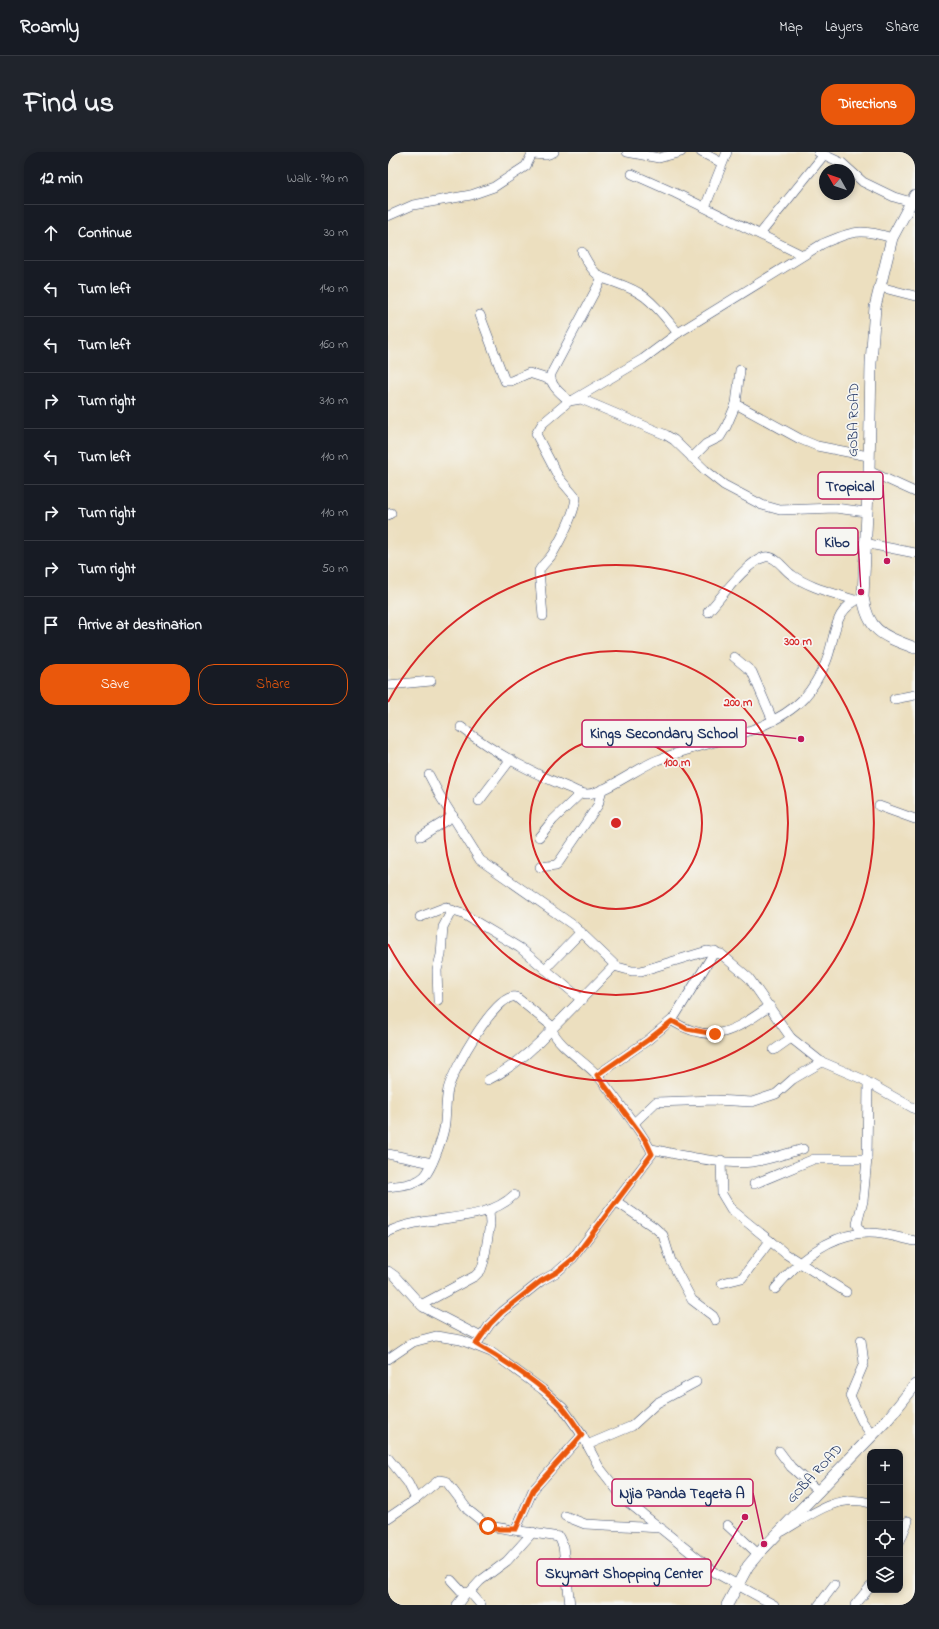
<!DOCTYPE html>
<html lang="en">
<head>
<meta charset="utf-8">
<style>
  body { margin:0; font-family:"Indie Flower",sans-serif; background:#20242c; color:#f1f3f6 }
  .controls { position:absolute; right:12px; bottom:12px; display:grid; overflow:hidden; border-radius:8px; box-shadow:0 2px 6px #0003 }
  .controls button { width:36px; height:36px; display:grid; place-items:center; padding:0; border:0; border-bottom:1px solid #363941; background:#171b24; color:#f1f3f6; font:20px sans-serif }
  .compass { position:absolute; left:431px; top:12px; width:36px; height:36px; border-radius:50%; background:#171b24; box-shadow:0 2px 6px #0003; rotate:310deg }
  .stop { position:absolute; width:12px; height:12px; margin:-9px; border:3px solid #ea580c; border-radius:50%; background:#fff }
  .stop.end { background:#ea580c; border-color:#fff; box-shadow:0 1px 4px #0008 }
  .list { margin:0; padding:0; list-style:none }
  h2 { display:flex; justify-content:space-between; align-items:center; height:52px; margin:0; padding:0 16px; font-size:17px }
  h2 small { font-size:13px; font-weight:400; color:#9ea1a6 }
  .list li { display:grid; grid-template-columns:26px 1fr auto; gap:12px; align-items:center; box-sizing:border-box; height:56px; padding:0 16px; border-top:1px solid #363941 }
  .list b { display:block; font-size:15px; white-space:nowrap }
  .list em { font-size:13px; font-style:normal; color:#9ea1a6 }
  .actions { display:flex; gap:8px; padding:12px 16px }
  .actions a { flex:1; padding:9px 0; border:1px solid #ea580c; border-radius:16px; text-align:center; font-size:14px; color:#ea580c }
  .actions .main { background:#ea580c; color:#fff }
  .icon { flex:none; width:22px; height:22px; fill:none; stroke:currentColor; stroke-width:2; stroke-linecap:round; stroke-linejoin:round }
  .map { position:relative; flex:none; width:527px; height:1453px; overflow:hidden; border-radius:16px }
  header { display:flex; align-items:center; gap:24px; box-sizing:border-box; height:56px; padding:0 20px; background:#171b24; border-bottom:1px solid #363941 }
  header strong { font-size:19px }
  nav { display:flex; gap:22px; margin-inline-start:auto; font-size:14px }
  .intro { display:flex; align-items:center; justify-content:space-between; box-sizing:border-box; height:96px; padding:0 24px }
  h1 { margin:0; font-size:28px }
  .button { padding:10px 18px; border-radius:16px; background:#ea580c; color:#fff; font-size:14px; font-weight:700 }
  main { display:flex; gap:24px; padding:0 24px }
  aside { flex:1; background:#171b24; border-radius:16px; box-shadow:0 2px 6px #0003 }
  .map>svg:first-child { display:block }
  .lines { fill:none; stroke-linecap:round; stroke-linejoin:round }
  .minor-casing { stroke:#3a496d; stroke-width:10 }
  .major-casing { stroke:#3a496d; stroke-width:12 }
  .minor { stroke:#fff; stroke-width:9 }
  .major { stroke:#fff; stroke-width:11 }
  .route { stroke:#ea580c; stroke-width:5 }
  .ring { fill:none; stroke:#d62828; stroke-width:2 }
  .labels { text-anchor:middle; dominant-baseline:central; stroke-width:3.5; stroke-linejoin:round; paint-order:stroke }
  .street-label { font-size:14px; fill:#1b2f5e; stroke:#f6f6f2 }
  .centre { fill:#d62828; stroke:#f6f6f2; stroke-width:2 }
  .ring-label { font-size:12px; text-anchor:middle; font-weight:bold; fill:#d62828; stroke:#f6f6f2; stroke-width:3.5; stroke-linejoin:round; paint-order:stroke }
  .leader { fill:none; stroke:#c2185b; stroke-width:1.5 }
  .callout-dot { fill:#c2185b; stroke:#f6f6f2; stroke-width:1.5 }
  .callout { fill:#f6f6f2; stroke:#c2185b; stroke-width:1.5 }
  .callout-label { font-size:15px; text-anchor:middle; font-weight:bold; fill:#1b2f5e }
</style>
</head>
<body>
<header>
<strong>Roamly</strong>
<nav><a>Map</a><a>Layers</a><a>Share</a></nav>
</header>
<div class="intro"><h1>Find us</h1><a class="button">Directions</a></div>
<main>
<aside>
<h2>12 min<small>Walk · 910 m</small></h2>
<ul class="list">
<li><svg class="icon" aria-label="ahead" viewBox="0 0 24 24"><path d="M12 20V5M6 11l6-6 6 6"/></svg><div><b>Continue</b></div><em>30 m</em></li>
<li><svg class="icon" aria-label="left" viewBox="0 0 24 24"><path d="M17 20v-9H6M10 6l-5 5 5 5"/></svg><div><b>Turn left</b></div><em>140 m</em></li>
<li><svg class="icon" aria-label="left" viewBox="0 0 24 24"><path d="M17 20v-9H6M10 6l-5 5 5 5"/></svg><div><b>Turn left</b></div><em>160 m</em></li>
<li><svg class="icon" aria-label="right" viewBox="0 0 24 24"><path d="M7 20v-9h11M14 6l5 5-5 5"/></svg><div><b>Turn right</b></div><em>310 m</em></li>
<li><svg class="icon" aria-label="left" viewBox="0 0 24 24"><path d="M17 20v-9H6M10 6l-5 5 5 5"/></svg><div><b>Turn left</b></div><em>110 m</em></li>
<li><svg class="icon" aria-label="right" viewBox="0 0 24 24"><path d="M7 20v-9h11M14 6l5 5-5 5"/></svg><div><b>Turn right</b></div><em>110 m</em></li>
<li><svg class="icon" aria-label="right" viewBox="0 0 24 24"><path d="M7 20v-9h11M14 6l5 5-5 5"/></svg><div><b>Turn right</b></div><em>50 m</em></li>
<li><svg class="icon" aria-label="arrive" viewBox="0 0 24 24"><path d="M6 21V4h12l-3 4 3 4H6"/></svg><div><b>Arrive at destination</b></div></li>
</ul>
<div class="actions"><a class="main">Save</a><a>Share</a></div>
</aside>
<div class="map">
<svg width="527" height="1453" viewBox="0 0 527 1453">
  <rect width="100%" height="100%" fill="#f6f6f2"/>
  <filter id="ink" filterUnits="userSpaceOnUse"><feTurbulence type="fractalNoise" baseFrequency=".025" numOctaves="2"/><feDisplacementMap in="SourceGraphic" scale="8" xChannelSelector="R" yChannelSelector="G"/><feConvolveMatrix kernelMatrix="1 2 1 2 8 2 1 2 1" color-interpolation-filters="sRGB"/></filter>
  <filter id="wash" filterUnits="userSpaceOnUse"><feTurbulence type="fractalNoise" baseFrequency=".012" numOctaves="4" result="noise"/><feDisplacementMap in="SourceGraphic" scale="16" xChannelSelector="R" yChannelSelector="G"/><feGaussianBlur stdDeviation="0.9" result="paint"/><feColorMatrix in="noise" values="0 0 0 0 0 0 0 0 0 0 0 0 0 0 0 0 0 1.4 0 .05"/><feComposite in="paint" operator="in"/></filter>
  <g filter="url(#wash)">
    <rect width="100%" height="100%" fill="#ecdfbf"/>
  </g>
  <g filter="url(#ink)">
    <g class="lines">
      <g class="minor-casing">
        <g id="minor">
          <polyline points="239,0 271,6 293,0"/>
          <polyline points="313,0 334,11"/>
          <polyline points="430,0 454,11 475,30 506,45 523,50"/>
          <polyline points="144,2 158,3 166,0"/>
          <polyline points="244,22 287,41 414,103"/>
          <polyline points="317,55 339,0"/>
          <polyline points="0,64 25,53 83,43 106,35 138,14 145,0"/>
          <polyline points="372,82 435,4"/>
          <path d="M194 100C199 109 205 122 215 126 230 132 244 135 257 145 270 155 280 169 290 181"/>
          <polyline points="492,135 527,144"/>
          <polyline points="92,163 117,229 123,229 141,221 163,228"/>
          <path d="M187 247 255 207 290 181 434 92C464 79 472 76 504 86"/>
          <path d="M181 249C174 242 161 234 163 222L214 126"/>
          <polyline points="348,252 412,287 429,294 480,304"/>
          <polyline points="304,306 318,292 332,285 338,275 348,252 352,218"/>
          <polyline points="481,319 527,340"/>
          <polyline points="0,363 3,361"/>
          <polyline points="476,391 527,401"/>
          <path d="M320 460C332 447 359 409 377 405 388 403 396 418 404 423 422 436 446 441 466 448"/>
          <path d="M155 464 151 419C154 412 161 408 165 401 173 387 186 362 188 346L171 326 148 282 154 272 181 249 193 247 278 283 286 288 317 318 336 333 374 353 392 358 447 356 478 360"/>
          <polyline points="346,505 364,520 385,569"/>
          <polyline points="0,533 43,529"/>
          <polyline points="506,547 527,543"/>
          <path d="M73 575C105 600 142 620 179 635 185 637 192 642 199 642 215 642 250 616 267 609 313 590 381 583 416 546 424 537 433 521 438 510 449 483 443 458 475 445"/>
          <polyline points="41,623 52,644 92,708 185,773 227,813"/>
          <polyline points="91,649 123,607"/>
          <polyline points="491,654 527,667"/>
          <polyline points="33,684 65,664"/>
          <polyline points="151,685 165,668 193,641"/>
          <polyline points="152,715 168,713 171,710 210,653 214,637"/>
          <polyline points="32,765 58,755 59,757 75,762 132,796 194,848"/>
          <polyline points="157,817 193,780"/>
          <polyline points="50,848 49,818 53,803 55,775 64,758"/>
          <path d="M284 869C325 894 346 879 382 854"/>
          <polyline points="386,898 403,886"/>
          <polyline points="209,923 260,888 285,867 327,799"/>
          <path d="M100 928C126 915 145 898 164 877"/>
          <polyline points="245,972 268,950 327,948 364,950 388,942 405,927 434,910"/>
          <path d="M263 997C294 1003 333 1013 364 1010 381 1008 399 1001 415 997"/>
          <polyline points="0,1002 44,1011"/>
          <polyline points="333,1008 334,1042 343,1057 398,1102 458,1140"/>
          <polyline points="366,1032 426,1007 479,1007"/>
          <path d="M0 1035C12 1033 31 1033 39 1021 46 1010 56 983 57 970 58 959 58 947 60 937 65 918 108 840 128 845L165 875"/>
          <polyline points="229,1050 266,1075 275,1083 283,1109 304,1148 325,1164 327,1168"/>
          <path d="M0 1080C38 1061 95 1073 126 1043"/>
          <polyline points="474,1081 469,1072 475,1049 479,1007 480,931"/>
          <polyline points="0,1119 7,1124 35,1155 93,1185"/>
          <polyline points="334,1131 354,1126 382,1089"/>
          <path d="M387 1137C410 1109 443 1080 482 1081 497 1081 512 1086 527 1089"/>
          <polyline points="33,1153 87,1124 93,1118 96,1109 102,1072 101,1058"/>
          <polyline points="473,1188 476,1211 462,1244 474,1269 484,1284"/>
          <path d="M88 1193 102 1172 114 1160 153 1129 169 1120 185 1106 264 1002C263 992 218 933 208 922 197 910 168 892 164 877L226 814 244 819H253L319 799 333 802 361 826 403 886 432 909 474 927 527 957"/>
          <polyline points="0,1207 25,1190 48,1184 73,1188 103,1200 154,1237 175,1256 194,1283 211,1315 236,1347 328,1421 386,1453"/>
          <polyline points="199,1293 244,1274 269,1251 308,1230"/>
          <polyline points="391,1299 403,1315 431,1340"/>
          <polyline points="0,1306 20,1331 28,1347 51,1328 58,1329 80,1358 100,1374 171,1385 175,1394 182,1453"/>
          <polyline points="177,1364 197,1372 273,1376"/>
          <polyline points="0,1366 28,1347"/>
          <polyline points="339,1373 370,1402"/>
          <polyline points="128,1377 145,1338 194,1283"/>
          <path d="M395 1379C422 1363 450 1341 482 1351"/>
          <polyline points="512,1389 520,1369"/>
          <polyline points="63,1428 75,1441 82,1440 92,1429 119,1409 145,1380"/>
          <polyline points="82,1440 93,1453"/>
          <polyline points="69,1453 78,1441"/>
          <polyline points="431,1453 446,1433"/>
          <polyline points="467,1453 482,1435"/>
        </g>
      </g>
      <g class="major-casing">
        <g id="major">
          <path d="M527 43 504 86 487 155 483 211 481 319 475 445C480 480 496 484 527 496"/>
          <polyline points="339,1453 360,1414 370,1402 500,1267 527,1233"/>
        </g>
      </g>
      <use href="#minor" class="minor"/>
      <use href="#major" class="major"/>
    </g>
  </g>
  <g class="lines" filter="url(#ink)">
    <path class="route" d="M100 1374 107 1377H128L145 1338 194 1283C188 1274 182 1264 175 1256 156 1234 113 1206 88 1192L102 1172 114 1160 153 1129 169 1120 186 1106 264 1002 258 989 209 923 260 888 284 869 299 877 327 882"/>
  </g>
  <g class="ring">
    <circle cx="228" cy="671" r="86"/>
    <circle cx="228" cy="671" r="172"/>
    <path d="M0 550A258 258 0 1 1 0 792"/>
  </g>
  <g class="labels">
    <g class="street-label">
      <text transform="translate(466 268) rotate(-89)">GOBA ROAD</text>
      <text transform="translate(427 1322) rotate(-47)">GOBA ROAD</text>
    </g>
  </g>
  <circle cx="228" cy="671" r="6" class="centre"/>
  <g class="ring-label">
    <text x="410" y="493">300 m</text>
    <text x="350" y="554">200 m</text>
    <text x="289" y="614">100 m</text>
  </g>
  <path class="leader" d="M499 409L495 333M473 440L470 389M413 587L358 581M376 1392L365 1341M357 1365L323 1421"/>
  <g class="callout-dot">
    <circle cx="499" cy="409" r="4"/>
    <circle cx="473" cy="440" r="4"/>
    <circle cx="413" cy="587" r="4"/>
    <circle cx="376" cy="1392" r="4"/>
    <circle cx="357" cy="1365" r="4"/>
  </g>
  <g class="callout">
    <rect x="430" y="320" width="65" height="27" rx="4"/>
    <rect x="428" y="376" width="42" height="27" rx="4"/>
    <rect x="194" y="568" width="164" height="27" rx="4"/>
    <rect x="224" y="1327" width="141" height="27" rx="4"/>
    <rect x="149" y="1407" width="174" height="27" rx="4"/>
  </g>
  <g class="callout-label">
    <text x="462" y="339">Tropical</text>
    <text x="449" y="395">Kibo</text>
    <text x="276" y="586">Kings Secondary School</text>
    <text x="294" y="1346">Njia Panda Tegeta A</text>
    <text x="236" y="1426">Skymart Shopping Center</text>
  </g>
</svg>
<div class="controls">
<button>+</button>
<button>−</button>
<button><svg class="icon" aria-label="locate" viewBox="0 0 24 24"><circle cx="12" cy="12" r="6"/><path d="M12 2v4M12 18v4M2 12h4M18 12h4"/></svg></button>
<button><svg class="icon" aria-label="layers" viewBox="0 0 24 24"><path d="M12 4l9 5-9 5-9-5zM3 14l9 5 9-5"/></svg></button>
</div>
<svg class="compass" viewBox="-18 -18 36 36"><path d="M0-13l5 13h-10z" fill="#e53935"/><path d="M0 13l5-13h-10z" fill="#9ea1a6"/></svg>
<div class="stop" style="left:100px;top:1374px"></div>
<div class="stop end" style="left:327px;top:882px"></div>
</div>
</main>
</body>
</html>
